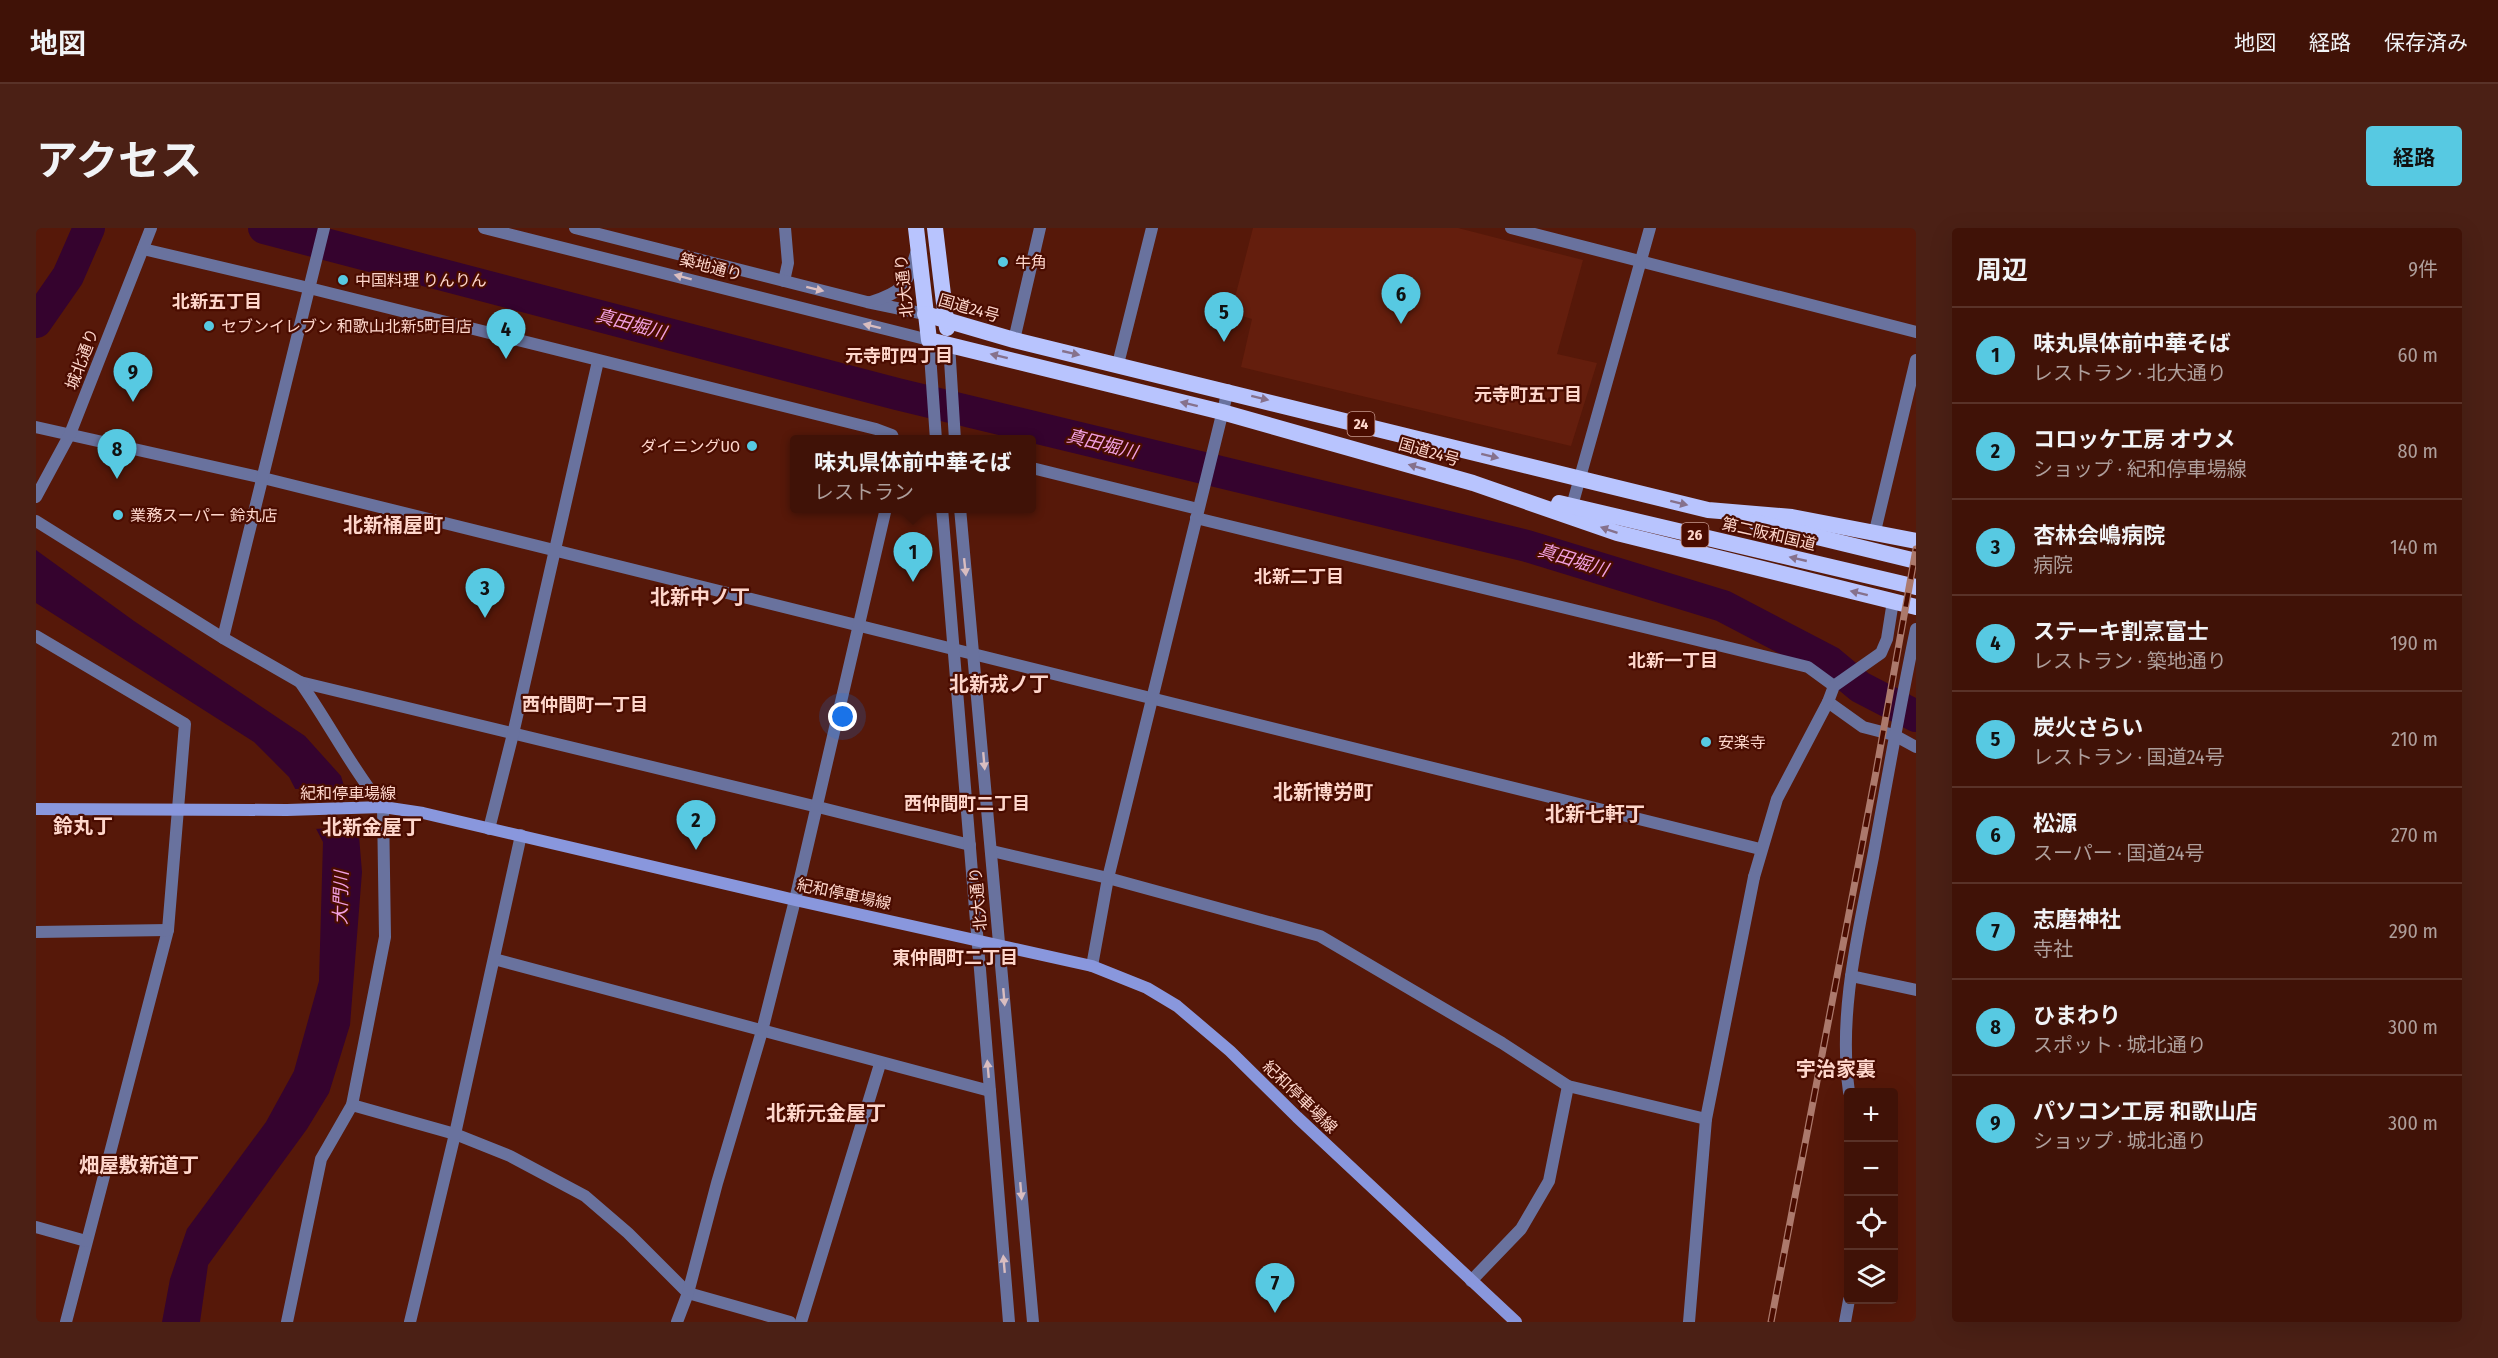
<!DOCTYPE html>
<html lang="ja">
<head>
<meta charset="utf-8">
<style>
  body { margin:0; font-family:"Fira Sans Condensed","Noto Sans JP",sans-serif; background:#4b2015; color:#f1f3f6 }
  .controls { position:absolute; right:18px; bottom:18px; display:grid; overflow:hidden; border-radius:6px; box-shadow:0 6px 24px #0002 }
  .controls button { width:54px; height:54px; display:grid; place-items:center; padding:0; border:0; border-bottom:2px solid #593228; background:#401207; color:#f1f3f6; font:30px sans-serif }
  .you { position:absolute; left:807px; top:489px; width:21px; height:21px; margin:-15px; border:4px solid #fff; border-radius:50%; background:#1a73e8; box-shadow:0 0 0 9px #1a73e833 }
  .badge { display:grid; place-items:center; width:39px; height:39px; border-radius:50%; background:#57c9e2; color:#111; font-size:20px; font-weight:700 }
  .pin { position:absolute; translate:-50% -50px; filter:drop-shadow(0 2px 3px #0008) }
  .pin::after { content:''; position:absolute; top:32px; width:21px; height:18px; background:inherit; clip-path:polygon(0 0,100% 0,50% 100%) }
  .popup { position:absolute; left:754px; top:207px; width:246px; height:78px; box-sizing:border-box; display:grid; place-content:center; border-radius:6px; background:#401207; filter:drop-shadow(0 2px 4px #0005); font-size:20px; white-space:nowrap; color:#ae9e9b }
  .popup b { font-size:22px; color:#f1f3f6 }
  .popup::after { content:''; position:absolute; left:50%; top:100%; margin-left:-12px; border:12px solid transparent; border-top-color:#401207 }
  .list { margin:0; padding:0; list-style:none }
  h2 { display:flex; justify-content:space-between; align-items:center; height:78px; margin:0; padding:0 24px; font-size:26px }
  h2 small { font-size:20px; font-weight:400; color:#ae9e9b }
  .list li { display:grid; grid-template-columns:39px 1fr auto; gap:18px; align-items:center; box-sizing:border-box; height:96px; padding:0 24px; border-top:2px solid #593228 }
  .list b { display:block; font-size:22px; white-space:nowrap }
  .list p { margin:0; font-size:20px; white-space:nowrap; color:#ae9e9b }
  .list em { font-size:20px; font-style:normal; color:#ae9e9b }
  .icon { flex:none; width:33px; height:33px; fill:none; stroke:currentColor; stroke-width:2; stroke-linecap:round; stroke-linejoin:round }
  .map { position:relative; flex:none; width:1880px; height:1094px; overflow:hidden; border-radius:6px }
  header { display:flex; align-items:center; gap:36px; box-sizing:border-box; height:84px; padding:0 30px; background:#401207; border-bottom:2px solid #593228 }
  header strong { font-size:28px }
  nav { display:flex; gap:33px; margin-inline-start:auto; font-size:21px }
  .intro { display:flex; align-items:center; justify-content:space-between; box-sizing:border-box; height:144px; padding:0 36px }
  h1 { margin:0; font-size:42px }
  .button { padding:15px 27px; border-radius:6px; background:#57c9e2; color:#111; font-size:21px; font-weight:700 }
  main { display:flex; gap:36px; padding:0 36px }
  aside { flex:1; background:#401207; border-radius:6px; box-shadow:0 6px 24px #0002 }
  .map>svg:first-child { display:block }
  .built { fill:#641e0d }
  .water { fill:#35032e }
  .pier { fill:#561809 }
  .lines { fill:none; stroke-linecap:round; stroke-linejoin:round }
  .river { stroke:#35032e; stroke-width:32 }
  .minor { stroke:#69729e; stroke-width:12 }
  .tertiary { stroke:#69729e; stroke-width:12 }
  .secondary { stroke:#8997dd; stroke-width:12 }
  .trunk { stroke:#b8c4fe; stroke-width:16 }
  .rail-casing { stroke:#ac796c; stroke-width:7 }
  .rail { stroke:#4a0c00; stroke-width:4.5; stroke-dasharray:14; stroke-linecap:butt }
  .oneway { fill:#d9bdc0 }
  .oneway2 { fill:#86718c }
  .poi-dot { fill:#57c9e2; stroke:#4a0c00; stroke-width:2 }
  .labels { text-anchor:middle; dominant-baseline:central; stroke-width:4.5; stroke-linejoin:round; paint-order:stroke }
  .shield { fill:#4a0c00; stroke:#c8998e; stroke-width:1.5 }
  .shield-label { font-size:15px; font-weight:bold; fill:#fed6cb }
  .poi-label { font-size:16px; fill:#fed6cb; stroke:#4a0c00; text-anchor:start }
  .street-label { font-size:16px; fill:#fed6cb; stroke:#4a0c00 }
  .neighbourhood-label { font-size:18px; font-weight:bold; fill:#fed6cb; stroke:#4a0c00 }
  .water-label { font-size:18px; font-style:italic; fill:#f1a0e0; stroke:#4a0c00 }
  .quarter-label { font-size:20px; font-weight:bold; fill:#fed6cb; stroke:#4a0c00 }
</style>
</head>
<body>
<header>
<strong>地図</strong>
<nav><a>地図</a><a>経路</a><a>保存済み</a></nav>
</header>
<div class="intro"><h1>アクセス</h1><a class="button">経路</a></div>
<main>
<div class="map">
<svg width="1880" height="1094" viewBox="0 0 1880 1094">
  <rect width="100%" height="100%" fill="#561809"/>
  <polygon class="built" points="1217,0 1422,0 1547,32 1521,126 1561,135 1535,218 1205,139 1216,91 1195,85"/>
  <polygon class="water" points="0,322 98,393 269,508 305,548 323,608 326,644 314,797 293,865 271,901 172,1037 164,1094 126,1094 134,1051 151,1001 230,894 258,843 283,753 287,614 253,549 218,514 0,375"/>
  <polygon class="pier" points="256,561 312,561 324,599 277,601"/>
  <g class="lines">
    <g class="river">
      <polyline points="228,0 861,166 1491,318 1687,378 1794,434 1824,459 1880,488"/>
      <polyline points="0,94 32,48 53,0"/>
    </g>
    <g class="minor">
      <polyline points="1475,0 1880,104"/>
      <polyline points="748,53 752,35 749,0"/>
      <polyline points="978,112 1004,0"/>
      <polyline points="1082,136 1116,0"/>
      <polyline points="0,199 227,250 1724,621"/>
      <polyline points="996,240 1162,281"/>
      <polyline points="1534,285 1614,0"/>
      <polyline points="1160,290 1772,439 1798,458"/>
      <polyline points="0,293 187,410 264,454 782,579 934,617"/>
      <polyline points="1839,303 1880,132"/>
      <polyline points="0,408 149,496 132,702 30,1094"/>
      <polyline points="187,410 288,0"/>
      <polyline points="1792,474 1827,499 1858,507 1880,519"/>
      <polyline points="453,601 477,506 562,133"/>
      <polyline points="956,623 1072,650 1284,708 1466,815 1532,858 1670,891"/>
      <polyline points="1718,649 1741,571 1792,474 1798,458 1845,425 1851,411 1857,373"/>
      <polyline points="0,704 132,702"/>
      <polyline points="458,731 954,863"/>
      <polyline points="1056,738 1072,650 1192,162"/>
      <polyline points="1815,748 1880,762"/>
      <path d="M1813 864C1802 786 1822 706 1837 629 1851 553 1864 477 1880 401"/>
      <polyline points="316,877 419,906 474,928 549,968 592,1005 652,1065 754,1094"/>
      <polyline points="0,999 50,1013"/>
      <polyline points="1435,1053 1485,1001 1513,953 1532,858"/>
      <path d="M251 1094 285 931 316 877 349 709 347 579C316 541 293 495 264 454"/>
      <polyline points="374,1094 419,906 485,607"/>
      <polyline points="641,1094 652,1065 681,955 726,803 759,672 850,280"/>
      <polyline points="765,1094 844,836"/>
      <polyline points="1809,1094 1813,1072"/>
    </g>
    <g class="tertiary">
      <polyline points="448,0 893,112 900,212"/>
      <polyline points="539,0 831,74 889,86"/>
      <polyline points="107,21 273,60 840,201 856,207 858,212"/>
      <path d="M835 74C867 64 871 57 880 25"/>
      <polyline points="913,116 919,212"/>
      <polyline points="0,269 34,206 115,0"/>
      <polyline points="906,280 973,1094"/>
      <polyline points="924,280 997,1094"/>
      <polyline points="1653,1094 1670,891 1718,649"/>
    </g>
    <polyline class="secondary" points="0,581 251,582 347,579 387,585 759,672 1056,738 1111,760 1141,778 1194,823 1261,889 1480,1094"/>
    <g class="trunk">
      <polyline points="880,0 893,112 1186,184 1437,255 1581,305 1880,379"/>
      <polyline points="899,0 911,100"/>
      <polyline points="889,86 978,112 1672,282 1756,289 1880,313"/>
      <polyline points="1523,275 1880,359"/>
      <polyline points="1719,294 1880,333"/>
    </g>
    <g class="rail-casing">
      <polyline id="rail" points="1735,1094 1840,544 1880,321"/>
    </g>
    <use href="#rail" class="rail"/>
  </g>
  <defs><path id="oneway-solid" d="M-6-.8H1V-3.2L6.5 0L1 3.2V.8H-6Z" transform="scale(1.5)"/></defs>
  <g class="oneway">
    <use href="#oneway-solid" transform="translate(647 49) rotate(-165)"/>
    <use href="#oneway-solid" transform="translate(779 61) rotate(14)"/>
    <use href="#oneway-solid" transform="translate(836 98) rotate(-166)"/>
    <use href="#oneway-solid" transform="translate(929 339) rotate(84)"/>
    <use href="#oneway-solid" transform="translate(948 533) rotate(85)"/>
    <use href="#oneway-solid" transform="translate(968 769) rotate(85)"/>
    <use href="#oneway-solid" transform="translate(952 841) rotate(-95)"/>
    <use href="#oneway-solid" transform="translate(985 963) rotate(85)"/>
    <use href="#oneway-solid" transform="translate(968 1036) rotate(-95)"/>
  </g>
  <g class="oneway2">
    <use href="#oneway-solid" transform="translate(1035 125) rotate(13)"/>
    <use href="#oneway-solid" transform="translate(963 128) rotate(-166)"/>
    <use href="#oneway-solid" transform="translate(1224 170) rotate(14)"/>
    <use href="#oneway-solid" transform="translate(1153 176) rotate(-166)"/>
    <use href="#oneway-solid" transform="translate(1454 228) rotate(14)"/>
    <use href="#oneway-solid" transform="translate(1381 239) rotate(-164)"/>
    <use href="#oneway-solid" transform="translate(1643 275) rotate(14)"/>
    <use href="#oneway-solid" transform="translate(1573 302) rotate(-161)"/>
    <use href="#oneway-solid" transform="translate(1762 331) rotate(-167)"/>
    <use href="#oneway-solid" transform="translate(1823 365) rotate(-166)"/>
  </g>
  <g class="poi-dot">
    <circle cx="967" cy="34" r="6"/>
    <circle cx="307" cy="52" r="6"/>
    <circle cx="173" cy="98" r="6"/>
    <circle cx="716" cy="218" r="6"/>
    <circle cx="82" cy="287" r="6"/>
    <circle cx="1670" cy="514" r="6"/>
  </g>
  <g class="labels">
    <g class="shield">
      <rect x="1311.5" y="184" width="27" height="24" rx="4.5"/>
      <rect x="1645.5" y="295" width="27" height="24" rx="4.5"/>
    </g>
    <g class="shield-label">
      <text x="1325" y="196">24</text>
      <text x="1659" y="307">26</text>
    </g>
    <g class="poi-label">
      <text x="979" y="34">牛角</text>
      <text x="319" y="52">中国料理 りんりん</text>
      <text x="185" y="98">セブンイレブン 和歌山北新5町目店</text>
      <text x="704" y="218" text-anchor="end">ダイニングUO</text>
      <text x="94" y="287">業務スーパー 鈴丸店</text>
      <text x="1682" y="514">安楽寺</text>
    </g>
    <g class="street-label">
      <text transform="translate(675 39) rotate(15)">築地通り</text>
      <text transform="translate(868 58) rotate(-96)">北大通り</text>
      <text transform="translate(933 80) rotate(16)">国道24号</text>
      <text transform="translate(46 131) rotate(-69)">城北通り</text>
      <text transform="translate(1393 224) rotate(16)">国道24号</text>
      <text transform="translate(1733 306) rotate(13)">第二阪和国道</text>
      <text x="312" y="565">紀和停車場線</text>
      <text transform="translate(808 666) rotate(12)">紀和停車場線</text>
      <text transform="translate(942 671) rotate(-95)">北大通り</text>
      <text transform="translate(1264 869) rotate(44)">紀和停車場線</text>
    </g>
    <g class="neighbourhood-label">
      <text x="181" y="74">北新五丁目</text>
      <text x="863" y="128">元寺町四丁目</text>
      <text x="1492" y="167">元寺町五丁目</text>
      <text x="1263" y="349">北新二丁目</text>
      <text x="1637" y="433">北新一丁目</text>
      <text x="549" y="477">西仲間町一丁目</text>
      <text x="931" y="576">西仲間町二丁目</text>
      <text x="919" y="730">東仲間町二丁目</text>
    </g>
    <g class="water-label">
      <text transform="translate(595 96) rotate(15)">真田堀川</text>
      <text transform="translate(1066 216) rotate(14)">真田堀川</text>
      <text transform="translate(1537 332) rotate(17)">真田堀川</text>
      <text transform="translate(305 670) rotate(-89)">大門川</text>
    </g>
    <g class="quarter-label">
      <text x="357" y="297">北新桶屋町</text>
      <text x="664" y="369">北新中ノ丁</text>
      <text x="963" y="456">北新戎ノ丁</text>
      <text x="1287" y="564">北新博労町</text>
      <text x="1559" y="586">北新七軒丁</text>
      <text x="47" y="598">鈴丸丁</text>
      <text x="336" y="599">北新金屋丁</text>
      <text x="1800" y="841">宇治家裏</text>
      <text x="790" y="885">北新元金屋丁</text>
      <text x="103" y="937">畑屋敷新道丁</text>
    </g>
  </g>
</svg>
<div class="controls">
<button>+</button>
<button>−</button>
<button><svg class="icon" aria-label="locate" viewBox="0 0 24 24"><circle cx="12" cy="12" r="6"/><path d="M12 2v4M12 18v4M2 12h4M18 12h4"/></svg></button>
<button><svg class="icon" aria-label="layers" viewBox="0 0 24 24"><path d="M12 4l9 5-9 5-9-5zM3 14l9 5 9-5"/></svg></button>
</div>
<div class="you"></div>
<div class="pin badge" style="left:877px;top:354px">1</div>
<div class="popup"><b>味丸県体前中華そば</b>レストラン</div>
<div class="pin badge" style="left:660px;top:622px">2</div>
<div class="pin badge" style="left:449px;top:390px">3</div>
<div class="pin badge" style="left:470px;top:131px">4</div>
<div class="pin badge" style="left:1188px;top:114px">5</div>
<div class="pin badge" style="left:1365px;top:96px">6</div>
<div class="pin badge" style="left:1239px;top:1085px">7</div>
<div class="pin badge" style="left:81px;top:251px">8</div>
<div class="pin badge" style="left:97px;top:174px">9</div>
</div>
<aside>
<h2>周辺<small>9件</small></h2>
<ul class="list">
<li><span class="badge">1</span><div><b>味丸県体前中華そば</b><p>レストラン · 北大通り</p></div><em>60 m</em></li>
<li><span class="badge">2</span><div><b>コロッケ工房 オウメ</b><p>ショップ · 紀和停車場線</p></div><em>80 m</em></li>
<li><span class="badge">3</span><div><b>杏林会嶋病院</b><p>病院</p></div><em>140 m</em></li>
<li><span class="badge">4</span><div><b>ステーキ割烹富士</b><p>レストラン · 築地通り</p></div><em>190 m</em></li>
<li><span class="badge">5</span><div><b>炭火さらい</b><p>レストラン · 国道24号</p></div><em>210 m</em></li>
<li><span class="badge">6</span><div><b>松源</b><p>スーパー · 国道24号</p></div><em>270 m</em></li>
<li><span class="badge">7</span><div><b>志磨神社</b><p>寺社</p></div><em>290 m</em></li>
<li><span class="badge">8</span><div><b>ひまわり</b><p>スポット · 城北通り</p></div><em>300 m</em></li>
<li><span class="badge">9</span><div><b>パソコン工房 和歌山店</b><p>ショップ · 城北通り</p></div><em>300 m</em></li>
</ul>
</aside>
</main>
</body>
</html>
